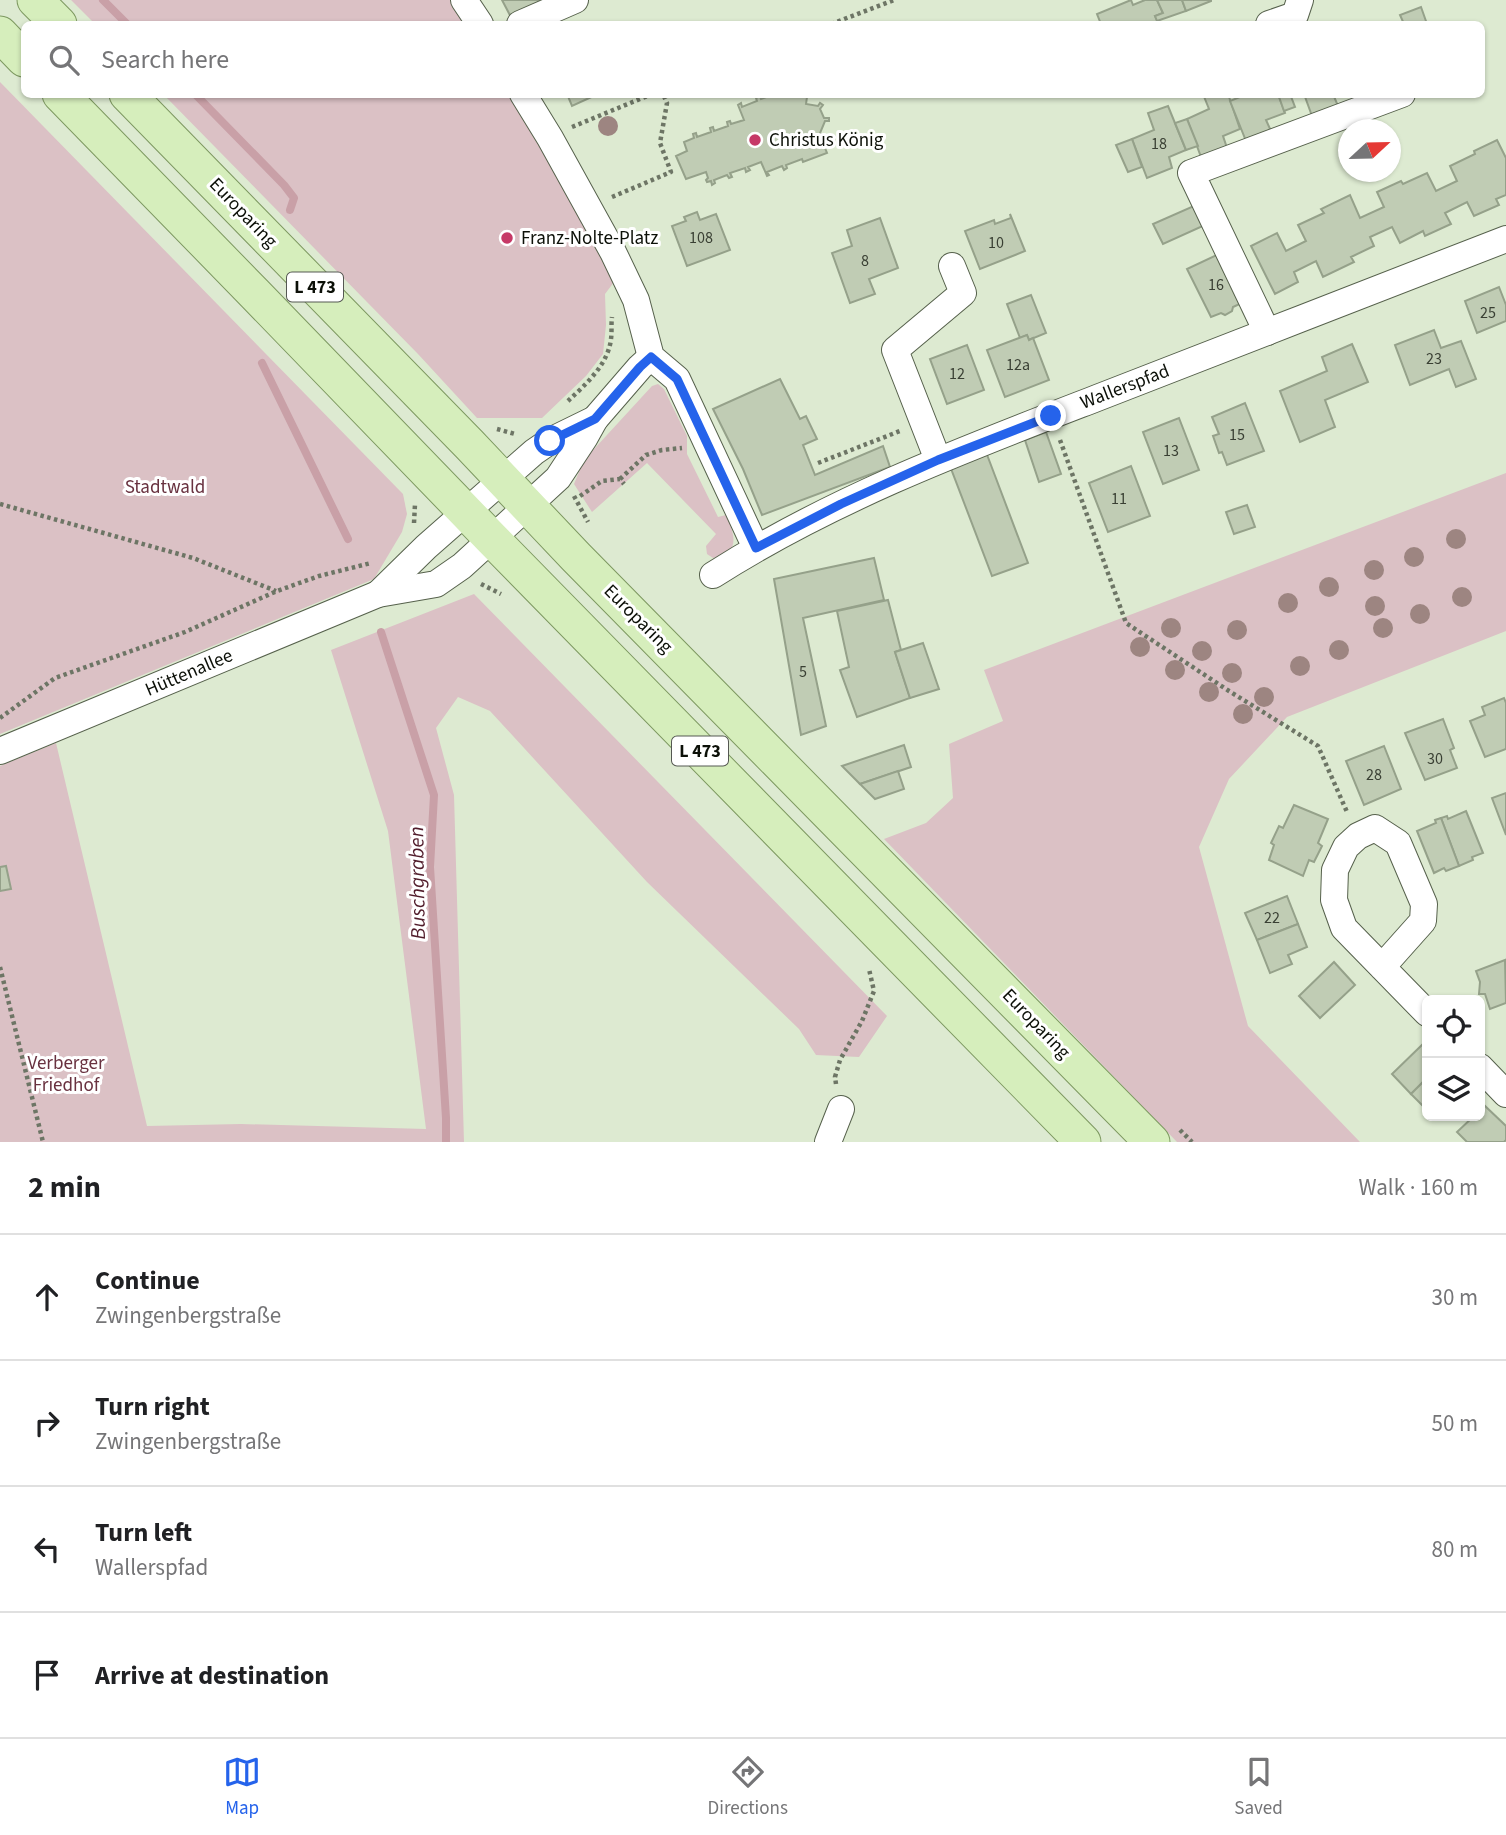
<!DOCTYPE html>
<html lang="en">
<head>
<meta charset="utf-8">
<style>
  body { margin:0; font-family:"Source Sans 3",sans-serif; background:#f6f6f6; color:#202124 }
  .controls { position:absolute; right:21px; bottom:21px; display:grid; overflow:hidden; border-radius:10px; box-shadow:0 2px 5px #0004 }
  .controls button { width:63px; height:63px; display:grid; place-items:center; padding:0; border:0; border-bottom:2px solid #e0e0e0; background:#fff; color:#202124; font:35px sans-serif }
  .compass { position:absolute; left:1338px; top:119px; width:63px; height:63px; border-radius:50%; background:#fff; box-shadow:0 2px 5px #0004; rotate:68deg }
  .stop { position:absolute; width:21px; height:21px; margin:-16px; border:5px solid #2563eb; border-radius:50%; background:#fff }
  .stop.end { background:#2563eb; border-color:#fff; box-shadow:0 2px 7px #0008 }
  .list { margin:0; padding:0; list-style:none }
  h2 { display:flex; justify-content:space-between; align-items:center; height:91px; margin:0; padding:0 28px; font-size:30px }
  h2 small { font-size:23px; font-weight:400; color:#757577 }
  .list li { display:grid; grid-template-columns:46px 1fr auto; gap:21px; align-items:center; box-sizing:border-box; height:126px; padding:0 28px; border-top:2px solid #e0e0e0 }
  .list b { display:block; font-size:26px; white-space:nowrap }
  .list p { margin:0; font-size:23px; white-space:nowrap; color:#757577 }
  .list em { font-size:23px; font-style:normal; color:#757577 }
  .icon { flex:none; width:38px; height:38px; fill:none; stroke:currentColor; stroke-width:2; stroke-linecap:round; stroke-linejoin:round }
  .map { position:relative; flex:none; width:1506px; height:1142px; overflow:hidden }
  .search { position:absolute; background:#fff; box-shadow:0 2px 5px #0004; left:21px; right:21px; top:21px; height:77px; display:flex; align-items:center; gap:18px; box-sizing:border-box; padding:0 24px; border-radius:10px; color:#757577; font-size:26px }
  .sheet { height:595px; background:#fff }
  nav { display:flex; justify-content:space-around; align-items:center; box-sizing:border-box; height:98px; border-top:2px solid #e0e0e0; background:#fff; font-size:19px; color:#757577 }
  nav a { display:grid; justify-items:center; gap:4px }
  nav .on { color:#2563eb }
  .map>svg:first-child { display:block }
  .green { fill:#dbc1c5 }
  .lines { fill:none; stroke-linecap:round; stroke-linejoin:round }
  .stream { stroke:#c9a0a7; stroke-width:8 }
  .building { fill:#c0ccb4; stroke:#95a18a; stroke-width:2 }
  .minor-casing { stroke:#56614c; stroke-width:28 }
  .major-casing { stroke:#7d9860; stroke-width:37 }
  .path { stroke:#6d7565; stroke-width:4.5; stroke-dasharray:3.5 3.5; stroke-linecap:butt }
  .minor { stroke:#fff; stroke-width:26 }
  .major { stroke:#d6eebc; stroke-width:35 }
  .tree { fill:#9d8581 }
  .route { stroke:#2563eb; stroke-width:9 }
  .poi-dot { fill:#c63967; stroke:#fff; stroke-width:2.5 }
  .labels { text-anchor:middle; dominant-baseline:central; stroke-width:6; stroke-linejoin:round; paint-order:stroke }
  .number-label { font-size:16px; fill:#393f33 }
  .shield { fill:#fff; stroke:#555852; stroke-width:2 }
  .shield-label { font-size:18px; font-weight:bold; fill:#0c1008 }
  .poi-label { font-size:19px; fill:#0c1008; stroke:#fff; text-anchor:start }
  .street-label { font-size:19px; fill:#0c1008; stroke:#fff }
  .park-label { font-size:19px; fill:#693240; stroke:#fff }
  .water-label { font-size:21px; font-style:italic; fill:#511c2b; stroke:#fff }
</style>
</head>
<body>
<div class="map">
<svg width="1506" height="1142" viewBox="0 0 1506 1142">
  <rect width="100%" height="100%" fill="#ddead1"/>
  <g class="green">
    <polygon points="71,0 451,0 466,24 95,24"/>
    <polygon points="0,82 403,494 407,514 402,532 374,579 0,734"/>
    <polygon points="164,95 510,95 549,157 614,282 605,294 606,325 603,354 586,376 542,418 477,418 418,354"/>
    <path d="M658 384 664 389 687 436V454L718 517 726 515C735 535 741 553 713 558L707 554 706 546 716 534 647 463 592 512 574 484 584 460 652 386Z"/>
    <polygon points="1506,473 1506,631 1287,717 1229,779 1199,847 1248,1026 1360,1142 1177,1142 884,839 926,823 953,798 949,744 1003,721 984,670"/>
    <polygon points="474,594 887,1016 859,1057 816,1055 799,1029 647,882 490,711 458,697 436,728 454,795 464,1142 0,1142 0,766 56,743 147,1126 241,1124 426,1129 388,831 331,650"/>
  </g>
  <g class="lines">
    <g class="stream">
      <polyline points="103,0 127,24"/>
      <polyline points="195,94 284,185 294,198 290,210"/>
      <polyline points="262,363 348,539"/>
      <polyline points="381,632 434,795 430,867 446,1118 446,1142"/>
    </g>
  </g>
  <g class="building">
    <polygon points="502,0 542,0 545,7 513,21"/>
    <polygon points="1131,0 1133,5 1145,0 1157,0 1163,13 1155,16 1159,24 1101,24 1097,14"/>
    <polygon points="1157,0 1182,0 1186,11 1157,21 1155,16 1163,13"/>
    <polygon points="1182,0 1211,0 1211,1 1186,11"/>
    <polygon points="1421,7 1427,24 1404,24 1400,15"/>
    <polygon points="567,94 598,94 572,106"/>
    <polygon points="774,94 803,94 807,97 806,104 818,106 820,103 823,105 820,109 824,118 829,118 829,121 825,121 820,133 823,135 821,138 827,153 803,162 802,159 786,165 787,168 784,170 782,166 767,172 769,175 767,176 761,162 748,167 750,170 746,172 745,168 730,173 732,177 729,178 727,175 714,180 715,183 712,185 711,181 707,182 706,180 708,178 706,172 686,179 676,156 687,151 684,142 694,138 693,134 696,133 697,137 711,132 710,128 713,127 714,131 728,126 727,122 730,121 731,124 744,120 738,105 741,103 742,107 757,101 756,98 760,96 761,99"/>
    <polygon points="1203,94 1228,94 1240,129 1223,136 1227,148 1201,157 1187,119 1209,109"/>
    <polygon points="1247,94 1278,94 1285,113 1266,120 1271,131 1246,141 1230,101"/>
    <polygon points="1278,94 1290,94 1295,107 1284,111"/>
    <polygon points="1304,94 1333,94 1338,106 1312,116"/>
    <polygon points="1168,106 1186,150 1169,157 1172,168 1147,178 1132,139 1154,130 1148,113"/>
    <polygon points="1187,119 1198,146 1186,150 1175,123"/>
    <polygon points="1132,139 1142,167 1128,172 1116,145"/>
    <polygon points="1497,140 1506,158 1506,195 1496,199 1499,205 1474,216 1467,202 1445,213 1451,224 1425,236 1423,231 1400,243 1392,227 1370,237 1374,246 1351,257 1354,262 1323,277 1316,261 1294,272 1298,282 1275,294 1251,246 1277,233 1286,251 1306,241 1298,225 1324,213 1321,209 1350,195 1360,218 1384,207 1377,192 1401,181 1403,184 1427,173 1436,191 1457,181 1450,166 1475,154 1474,151"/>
    <polygon points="1196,205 1205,225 1163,244 1153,224"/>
    <polygon points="697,212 700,220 716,214 730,250 687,266 672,226 686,221 684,217"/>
    <polygon points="1010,214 1025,251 980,269 965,231 994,220 995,224 1011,218"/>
    <polygon points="880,218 898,268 869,279 875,294 850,303 832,253 852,246 847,230"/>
    <polygon points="1221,253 1244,302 1233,307 1232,311 1225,315 1221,313 1211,317 1187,269"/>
    <polygon points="1499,287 1506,305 1506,321 1477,333 1465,301"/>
    <polygon points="1031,295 1046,333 1029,340 1027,335 1020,338 1007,304"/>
    <polygon points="1434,330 1441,348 1461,341 1476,379 1456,387 1449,369 1410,385 1395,345"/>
    <polygon points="1027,335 1029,340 1033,338 1049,380 1005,397 987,350"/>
    <polygon points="1352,344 1368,382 1325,400 1335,427 1300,442 1280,391 1327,371 1322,357"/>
    <polygon points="967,345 984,390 947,404 930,359"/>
    <polygon points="780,379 800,419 806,416 817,439 803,445 815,475 883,446 890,467 762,515 743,469 713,409"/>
    <polygon points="1245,403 1264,451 1227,465 1222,452 1219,453 1213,436 1219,434 1212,417"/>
    <polygon points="1179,418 1199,470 1163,484 1143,432"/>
    <polygon points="1046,432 1061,474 1039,482 1025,440"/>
    <polygon points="986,452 1028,563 992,576 950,466"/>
    <polygon points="1131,466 1150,516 1108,532 1089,483"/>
    <polygon points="1247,505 1255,527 1234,534 1226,512"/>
    <polygon points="874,558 884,600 803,618 826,726 801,735 774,579"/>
    <polygon points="888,600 901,650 895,652 910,698 857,717 840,670 849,667 837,611"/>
    <polygon points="923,643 939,689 910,698 895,652"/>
    <polygon points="1504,698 1506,703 1506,749 1485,757 1470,721 1485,715 1482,707"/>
    <polygon points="1443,719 1454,748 1450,750 1457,768 1425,780 1405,733"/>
    <polygon points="904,745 911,767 860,784 842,766"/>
    <polygon points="1384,746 1401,789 1364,805 1346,761"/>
    <polygon points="898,771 904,789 875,799 860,784"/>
    <polygon points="1506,793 1506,835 1492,798"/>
    <polygon points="1294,805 1328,819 1318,843 1322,846 1314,862 1309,860 1303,876 1269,860 1274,845 1271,843 1279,826 1283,828"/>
    <polygon points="1466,811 1483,853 1472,857 1473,860 1459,866 1441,818 1447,816 1448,819"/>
    <polygon points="1441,818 1459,866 1446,871 1444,868 1434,873 1417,831 1436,823 1435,820"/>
    <polygon points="6,866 11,889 0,891 0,867"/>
    <polygon points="1287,896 1298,924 1257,940 1245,913"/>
    <polygon points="1298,924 1307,947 1288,955 1292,964 1270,973 1257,940"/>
    <polygon points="1505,960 1506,1003 1490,1009 1485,994 1479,994 1480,982 1476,971"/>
    <polygon points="1334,962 1355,985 1320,1018 1299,996"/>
    <polygon points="1424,1043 1427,1046 1427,1078 1411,1094 1392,1074"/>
    <polygon points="1427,1078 1427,1110 1411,1094"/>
    <polygon points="1484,1105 1506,1126 1506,1140 1504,1142 1467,1142 1457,1132 1474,1116 1480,1116 1480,1110"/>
  </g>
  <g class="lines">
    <g class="minor-casing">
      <g id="minor">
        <polyline points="464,0 480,24"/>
        <polyline points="520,24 575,0"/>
        <polyline points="1269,24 1295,15 1300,0"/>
        <polyline points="523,94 550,138 613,252 636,300 651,357 677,379 756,548"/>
        <polyline points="1267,332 1191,173 1402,94"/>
        <polyline points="938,460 895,350 963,293 952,266"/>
        <path d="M713 575C832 499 965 449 1097 398 1233 345 1370 292 1506 239"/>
        <polyline points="378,594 426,547 534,452 550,441 595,419"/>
        <polyline points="0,751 378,594 436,584 462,566 558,478 585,437 595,419 640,367 651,357"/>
        <polyline points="1382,967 1423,921 1424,904 1398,843 1375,828 1358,836 1346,847 1335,870 1334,900 1344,928 1427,1013"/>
        <polyline points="1480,1067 1506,1094"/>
        <polyline points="828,1142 841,1109"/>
      </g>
    </g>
    <g class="major-casing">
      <g id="major">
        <polyline points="35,0 59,24"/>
        <polyline points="0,34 24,59"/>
        <polyline points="60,94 255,294 492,539 1083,1142"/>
        <polyline points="127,94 469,444 576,557 1152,1142"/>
      </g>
    </g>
    <g class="path">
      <polyline points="831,24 894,0"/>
      <polyline points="572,127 652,94"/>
      <polyline points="612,197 671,172 660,143 667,103 663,94"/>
      <path d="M568 401C585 385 608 365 611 339 612 332 611 324 612 317"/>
      <polyline points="497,429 515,434"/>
      <polyline points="1060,440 1126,623 1229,691 1318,746 1347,812"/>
      <polyline points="818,463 900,431"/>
      <polyline points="620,479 646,455 662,450 682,448"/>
      <polyline points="574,496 588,522"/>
      <polyline points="580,496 602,481 620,479 624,484"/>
      <polyline points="0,504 193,558 276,591"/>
      <polyline points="414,523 415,504"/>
      <polyline points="481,584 501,594"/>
      <polyline points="0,718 55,678 185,632 277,591 319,576 371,563"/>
      <polyline points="0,967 43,1142"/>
      <polyline points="836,1084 835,1077 840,1060 862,1021 874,991 869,969"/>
      <polyline points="1180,1130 1192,1142"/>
    </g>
    <use href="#minor" class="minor"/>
    <use href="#major" class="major"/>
  </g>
  <g class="tree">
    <circle cx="608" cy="126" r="10"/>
    <circle cx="1456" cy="539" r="10"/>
    <circle cx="1414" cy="557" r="10"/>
    <circle cx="1374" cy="570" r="10"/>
    <circle cx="1329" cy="587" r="10"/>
    <circle cx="1462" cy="597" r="10"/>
    <circle cx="1288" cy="603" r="10"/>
    <circle cx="1375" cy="606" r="10"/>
    <circle cx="1420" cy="614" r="10"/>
    <circle cx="1171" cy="628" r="10"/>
    <circle cx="1383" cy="628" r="10"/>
    <circle cx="1237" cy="630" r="10"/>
    <circle cx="1140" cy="647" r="10"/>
    <circle cx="1339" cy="650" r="10"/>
    <circle cx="1202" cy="651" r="10"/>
    <circle cx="1300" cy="666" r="10"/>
    <circle cx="1175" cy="670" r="10"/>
    <circle cx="1232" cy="673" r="10"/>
    <circle cx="1209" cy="692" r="10"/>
    <circle cx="1264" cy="697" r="10"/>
    <circle cx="1243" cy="714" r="10"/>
  </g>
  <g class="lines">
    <polyline class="route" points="550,441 595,419 640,367 651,357 677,379 756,548 841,504 938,460 1051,416"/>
  </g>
  <g class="poi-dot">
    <circle cx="755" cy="140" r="7"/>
    <circle cx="507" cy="238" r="7"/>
  </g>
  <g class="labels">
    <g class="number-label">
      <text x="1159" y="144">18</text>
      <text x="701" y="238">108</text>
      <text x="996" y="243">10</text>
      <text x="865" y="261">8</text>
      <text x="1216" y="285">16</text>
      <text x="1488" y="313">25</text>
      <text x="1434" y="359">23</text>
      <text x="1018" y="365">12a</text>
      <text x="957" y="374">12</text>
      <text x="1237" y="435">15</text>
      <text x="1171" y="451">13</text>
      <text x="1119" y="499">11</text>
      <text x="803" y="672">5</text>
      <text x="1435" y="759">30</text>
      <text x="1374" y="775">28</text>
      <text x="1272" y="918">22</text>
    </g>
    <g class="shield">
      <rect x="287" y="272.5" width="56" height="29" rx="5"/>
      <rect x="672" y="736.5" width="56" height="29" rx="5"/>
    </g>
    <g class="shield-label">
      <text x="315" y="287">L 473</text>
      <text x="700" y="751">L 473</text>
    </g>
    <g class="poi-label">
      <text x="769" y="140">Christus König</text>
      <text x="521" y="238">Franz-Nolte-Platz</text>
    </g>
    <g class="street-label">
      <text transform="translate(243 213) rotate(46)">Europaring</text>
      <text transform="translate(1125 387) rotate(-21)">Wallerspfad</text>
      <text transform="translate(638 619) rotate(45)">Europaring</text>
      <text transform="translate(189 673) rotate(-23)">Hüttenallee</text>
      <text transform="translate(1036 1024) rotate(46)">Europaring</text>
    </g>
    <g class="park-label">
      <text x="165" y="487">Stadtwald</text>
      <text x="66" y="1063">Verberger<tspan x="66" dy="22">Friedhof</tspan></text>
    </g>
    <g class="water-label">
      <text transform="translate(417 883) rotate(-91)">Buschgraben</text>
    </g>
  </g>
</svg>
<div class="controls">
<button><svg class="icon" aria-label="locate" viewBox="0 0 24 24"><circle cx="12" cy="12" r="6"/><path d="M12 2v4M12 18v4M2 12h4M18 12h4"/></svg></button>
<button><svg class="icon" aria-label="layers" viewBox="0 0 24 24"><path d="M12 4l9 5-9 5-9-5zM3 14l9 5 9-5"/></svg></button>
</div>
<svg class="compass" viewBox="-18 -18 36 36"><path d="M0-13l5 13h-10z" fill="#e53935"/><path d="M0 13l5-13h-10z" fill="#757577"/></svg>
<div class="stop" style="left:550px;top:441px"></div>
<div class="stop end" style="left:1051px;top:416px"></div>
<div class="search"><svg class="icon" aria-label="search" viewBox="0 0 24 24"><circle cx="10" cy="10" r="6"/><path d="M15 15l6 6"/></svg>Search here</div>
</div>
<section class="sheet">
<h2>2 min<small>Walk · 160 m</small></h2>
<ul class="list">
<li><svg class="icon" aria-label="ahead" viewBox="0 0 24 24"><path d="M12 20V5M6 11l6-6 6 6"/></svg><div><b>Continue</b><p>Zwingenbergstraße</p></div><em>30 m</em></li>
<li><svg class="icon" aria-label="right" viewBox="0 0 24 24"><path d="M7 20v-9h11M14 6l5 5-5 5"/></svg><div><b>Turn right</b><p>Zwingenbergstraße</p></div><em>50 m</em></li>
<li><svg class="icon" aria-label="left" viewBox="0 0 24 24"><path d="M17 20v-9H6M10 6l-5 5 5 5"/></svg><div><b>Turn left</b><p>Wallerspfad</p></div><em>80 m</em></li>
<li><svg class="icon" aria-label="arrive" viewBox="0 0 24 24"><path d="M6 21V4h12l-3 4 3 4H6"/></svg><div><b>Arrive at destination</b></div></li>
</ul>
</section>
<nav>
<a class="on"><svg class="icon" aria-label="map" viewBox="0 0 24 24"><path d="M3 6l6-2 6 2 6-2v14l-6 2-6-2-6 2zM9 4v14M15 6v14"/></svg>Map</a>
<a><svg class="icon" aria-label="directions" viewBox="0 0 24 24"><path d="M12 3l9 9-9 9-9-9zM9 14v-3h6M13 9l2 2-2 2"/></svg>Directions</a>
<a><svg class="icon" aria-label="saved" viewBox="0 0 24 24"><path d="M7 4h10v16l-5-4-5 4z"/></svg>Saved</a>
</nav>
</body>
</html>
